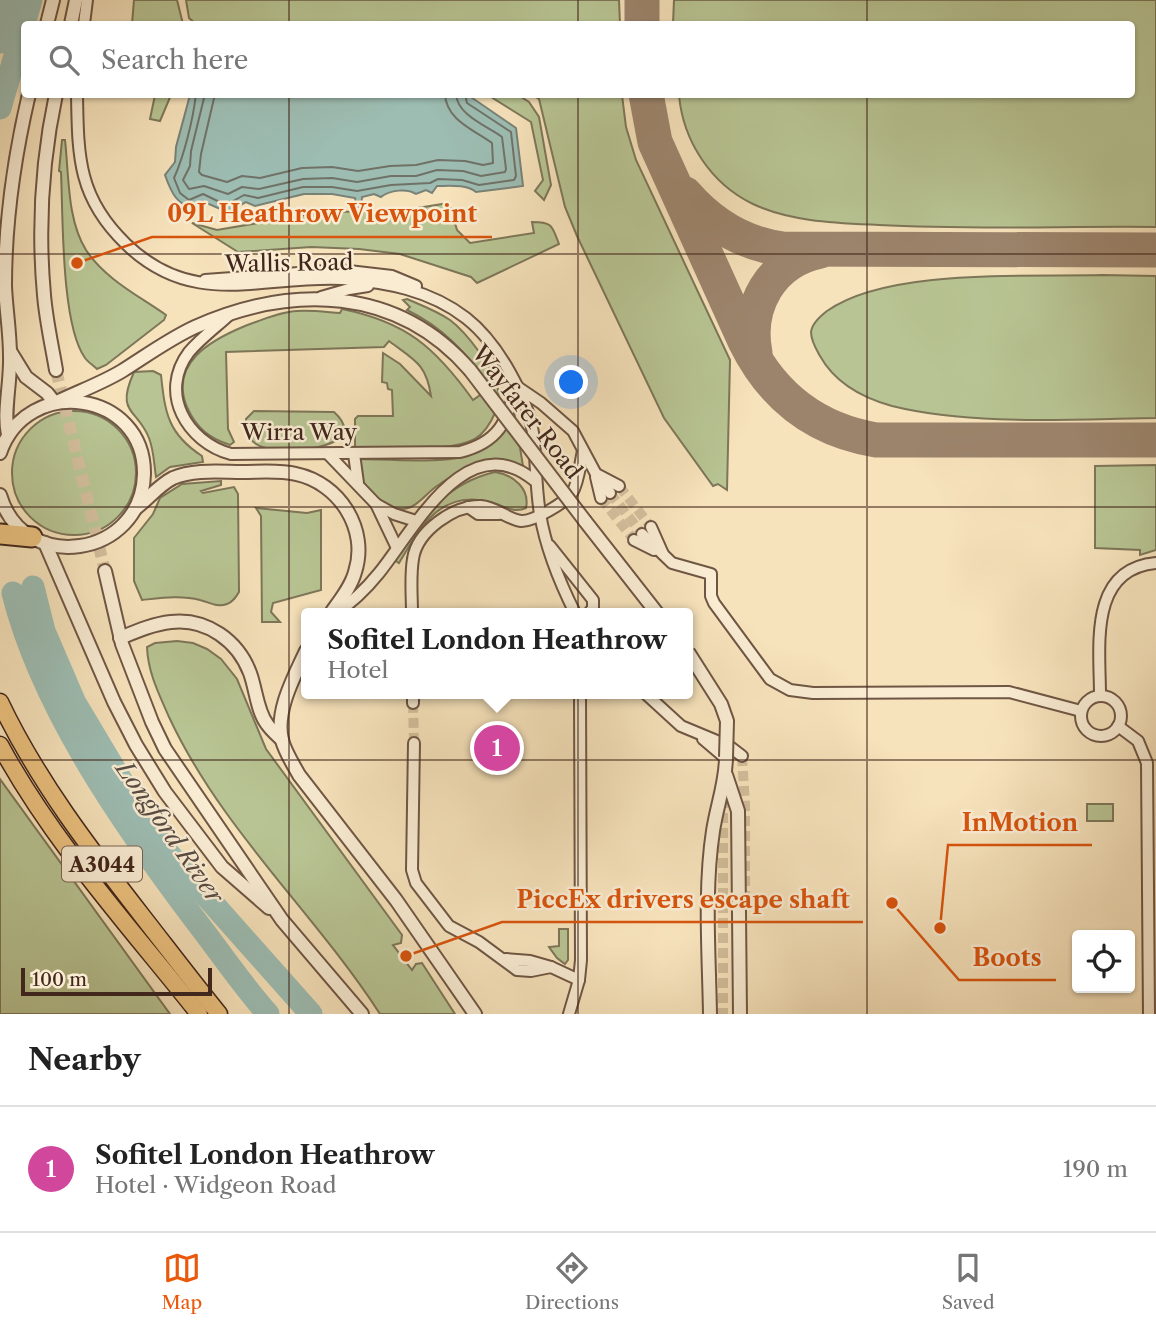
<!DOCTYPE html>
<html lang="en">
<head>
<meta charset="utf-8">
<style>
  body { margin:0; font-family:"Libre Caslon Text",serif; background:#f6f6f6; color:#222 }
  .controls { position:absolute; right:21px; bottom:21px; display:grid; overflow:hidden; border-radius:7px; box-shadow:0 2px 5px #0004 }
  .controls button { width:63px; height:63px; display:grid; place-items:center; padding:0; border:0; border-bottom:2px solid #e0e0e0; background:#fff; color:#222; font:35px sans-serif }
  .scale { position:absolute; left:21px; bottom:18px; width:191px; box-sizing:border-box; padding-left:7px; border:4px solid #42271c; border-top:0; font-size:19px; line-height:24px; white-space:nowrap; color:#42271c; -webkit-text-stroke:5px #f9ecd3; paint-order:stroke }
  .you { position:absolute; left:572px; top:383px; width:24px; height:24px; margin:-18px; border:5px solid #fff; border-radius:50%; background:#1a73e8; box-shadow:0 0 0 10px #1a73e833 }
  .badge { display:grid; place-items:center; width:46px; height:46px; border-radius:50%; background:#ea580c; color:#fff; font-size:23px; font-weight:700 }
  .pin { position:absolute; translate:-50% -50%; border:4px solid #fff; box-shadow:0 2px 7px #0006 }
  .popup { position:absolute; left:301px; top:608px; width:392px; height:91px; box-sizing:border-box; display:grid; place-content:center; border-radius:7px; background:#fff; filter:drop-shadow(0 2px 5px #0005); font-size:23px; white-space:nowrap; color:#767676 }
  .popup b { font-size:26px; color:#222 }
  .popup::after { content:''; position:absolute; left:50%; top:100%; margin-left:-14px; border:14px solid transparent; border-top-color:#fff }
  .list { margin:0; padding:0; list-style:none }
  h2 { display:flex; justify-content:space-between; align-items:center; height:91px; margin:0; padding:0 28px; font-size:30px }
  h2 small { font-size:23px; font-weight:400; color:#767676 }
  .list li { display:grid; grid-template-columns:46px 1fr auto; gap:21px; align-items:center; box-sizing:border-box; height:126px; padding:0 28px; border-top:2px solid #e0e0e0 }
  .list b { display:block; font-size:26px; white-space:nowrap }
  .list p { margin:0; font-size:23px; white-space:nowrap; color:#767676 }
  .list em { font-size:23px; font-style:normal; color:#767676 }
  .icon { flex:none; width:38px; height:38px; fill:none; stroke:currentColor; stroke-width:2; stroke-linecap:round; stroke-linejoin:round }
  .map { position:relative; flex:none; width:1156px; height:1014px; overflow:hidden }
  .search { position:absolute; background:#fff; box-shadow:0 2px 5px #0004; left:21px; right:21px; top:21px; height:77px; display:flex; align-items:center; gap:18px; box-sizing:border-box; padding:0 24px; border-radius:7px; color:#767676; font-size:26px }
  .sheet { height:217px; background:#fff }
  nav { display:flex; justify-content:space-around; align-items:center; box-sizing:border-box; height:98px; border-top:2px solid #e0e0e0; background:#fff; font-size:19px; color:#767676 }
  nav a { display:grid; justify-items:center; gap:4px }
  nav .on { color:#ea580c }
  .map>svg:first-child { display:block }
  .green { fill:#b8c493; stroke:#7d7658; stroke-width:2 }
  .water { fill:#9dbdb3; stroke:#798177; stroke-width:2 }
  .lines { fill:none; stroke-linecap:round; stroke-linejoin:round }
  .shore { stroke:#707268; stroke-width:2 }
  .river { stroke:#9dbdb3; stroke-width:23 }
  .taxiway { stroke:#9c846c; stroke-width:35 }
  .minor-tunnel { stroke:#d2bd9b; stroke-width:10; stroke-dasharray:10 5; stroke-linecap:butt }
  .tertiary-tunnel { stroke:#d2bd9b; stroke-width:12; stroke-dasharray:12 6; stroke-linecap:butt }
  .minor-casing { stroke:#6f5644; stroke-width:14 }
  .tertiary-casing { stroke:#6f5644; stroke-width:16 }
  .primary-casing { stroke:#42271c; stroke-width:19 }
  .motorway-casing { stroke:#42271c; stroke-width:23 }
  .minor { stroke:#f9ecd3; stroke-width:10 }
  .tertiary { stroke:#f9ecd3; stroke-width:12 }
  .primary { stroke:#ebc17e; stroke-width:16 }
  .motorway { stroke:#ebc17e; stroke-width:19 }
  .tertiary-bridge-casing { stroke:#6f5644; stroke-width:16; stroke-linecap:butt }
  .tertiary-bridge { stroke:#f9ecd3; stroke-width:12 }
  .grid { fill:none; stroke:#42271c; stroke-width:2; stroke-opacity:0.55 }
  .labels { text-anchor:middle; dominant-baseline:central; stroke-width:5; stroke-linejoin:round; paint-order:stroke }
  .shield { fill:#f9ecd3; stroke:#796253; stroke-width:2 }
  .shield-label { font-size:21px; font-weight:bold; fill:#42271c }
  .street-label { font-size:23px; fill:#42271c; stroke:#f9ecd3 }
  .water-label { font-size:24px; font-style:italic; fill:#594c42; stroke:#f9ecd3 }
  .leader { fill:none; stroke:#d7540e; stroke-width:2.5 }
  .callout-dot { fill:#d7540e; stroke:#f9ecd3; stroke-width:2.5 }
  .callout-label { font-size:24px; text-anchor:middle; font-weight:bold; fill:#d7540e; stroke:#f9ecd3; stroke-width:5; stroke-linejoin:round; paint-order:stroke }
</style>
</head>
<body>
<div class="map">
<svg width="1156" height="1014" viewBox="0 0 1156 1014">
  <rect width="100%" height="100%" fill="#f6e2bb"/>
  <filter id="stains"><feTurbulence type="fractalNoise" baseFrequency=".00286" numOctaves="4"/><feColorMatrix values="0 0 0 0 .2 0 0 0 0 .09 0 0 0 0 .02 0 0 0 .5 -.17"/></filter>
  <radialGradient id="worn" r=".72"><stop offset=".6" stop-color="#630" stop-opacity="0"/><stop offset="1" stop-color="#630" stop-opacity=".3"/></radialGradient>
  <g class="green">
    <polygon points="134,0 177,0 183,24 132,24"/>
    <polygon points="186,0 619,0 620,24 196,24 189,18"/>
    <path d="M674 0H1156V227C1064 226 971 230 879 225 838 223 791 222 753 204 711 184 683 141 679 95L1132 94V24H673Z"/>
    <polygon points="155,95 171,95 160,121 150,119"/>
    <polygon points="488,95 518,95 529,102 539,117 551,185 544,200 535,191 543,180 531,122"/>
    <polygon points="532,95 622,95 626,127 636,160 730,360 727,490 718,484 713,486 664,418 577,236 565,207 539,99"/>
    <path d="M62 140H65C69 175 67 220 86 250 105 279 139 296 166 315L164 320 106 365 97 369C93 365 88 362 85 358 61 325 63 215 61 172L59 171Z"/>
    <path d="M449 203 457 230 470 243 534 233 532 222C553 222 552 226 559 244L477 283 471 277 400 254 359 249 311 247 238 252 192 223 217 230 323 212 399 211Z"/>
    <path d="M1102 275 1156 276V418C1072 419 973 426 892 406 863 398 835 383 820 356 816 349 811 341 811 332 812 323 821 316 827 311 887 268 1028 277 1102 275Z"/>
    <path d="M407 299C421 305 437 311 450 320 466 332 496 370 498 390 500 401 496 412 491 421 486 430 478 439 468 442 437 453 388 447 355 447V419L358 416H393L392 390 388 389 387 383 382 382 383 353 400 364 431 396C426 363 414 360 389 341L384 347 226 352 228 429 234 442 230 445C209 438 196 428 187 407 169 363 211 340 245 326 261 320 280 312 297 311 311 310 326 312 340 313L342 309C406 322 435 347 473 400L487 390 488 382C464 351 442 327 407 310L410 307 403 300Z"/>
    <path d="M153 371 161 375C165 413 168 434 202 456L203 462 170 467 156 477C154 464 154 451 149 438 137 408 115 414 134 372Z"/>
    <circle cx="74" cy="473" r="62"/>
    <path d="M254 411 334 412C376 450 274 457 256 444 247 438 246 429 246 419Z"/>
    <path d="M514 411 523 466C493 453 462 468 437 486 428 492 421 502 411 507 392 515 371 495 362 480 359 474 357 465 355 459 384 459 451 465 474 453 486 447 501 423 510 412Z"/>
    <polygon points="1156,465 1156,550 1140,555 1140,550 1095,548 1095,466"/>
    <path d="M495 472C514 475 530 489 526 508 513 514 503 505 490 502 440 489 420 528 399 563L391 558C419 519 447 483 495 472Z"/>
    <path d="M221 481V485L201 491 203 493 234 487 238 494 239 592C236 597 233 602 227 604 217 608 209 602 200 600 181 595 161 598 142 600L134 581V538L153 514 160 498 182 484Z"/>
    <polygon points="256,508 307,513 321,510 321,590 273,603 271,612 280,622 262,622 261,516"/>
    <path d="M177 641 193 643 207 649 221 659 237 679 266 749 402 935 401 943 393 945 412 970 416 964 422 963 455 1014H380C314 912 221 829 169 717 159 694 148 673 147 647L155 643Z"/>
    <polygon points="0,779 170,1014 0,1014"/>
    <rect x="1087" y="804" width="26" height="17"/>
    <polygon points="559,929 568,929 568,960 565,964 557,958 549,947 559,946"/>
  </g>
  <path class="water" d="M468 95 516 128 523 186 476 192C466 184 449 186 437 186L432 193 426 190 416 194C407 188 390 190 381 197L374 194 362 197 361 208H357L355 198 332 194H304L255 206 246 202 227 212 202 201 196 209C177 206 171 192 165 175L175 162 176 147 190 95Z"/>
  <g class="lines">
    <g class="shore">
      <path d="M196 94C193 120 184 156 174 178L180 193 189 200 203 194 226 205 244 195 258 198 303 187H332L357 191 391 185 430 183 438 179 462 180 479 185 514 180 516 176 511 132 467 103 465 94"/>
      <path d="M205 94 191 151 190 166 183 180 189 189 204 186 228 194 242 187 259 189 303 179 332 178 357 182 391 176H416L437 170 463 171 481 176 505 172 506 169 502 137C487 126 457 115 456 94"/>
      <path d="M215 94 201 154 199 172 202 175 227 182 242 176 260 178 302 168 332 167 358 171 390 166 416 165 438 160 465 161 483 165 493 163 492 143C474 130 446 120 445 94"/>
    </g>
    <g class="river">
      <polyline points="0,42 11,0"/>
      <polyline points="0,108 31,0"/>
      <polyline points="33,587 44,631 75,703 145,820 168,853 311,1014"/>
      <path d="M13 593C42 709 125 827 196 921 220 952 242 985 268 1014"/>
    </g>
    <g class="taxiway">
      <polyline points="642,24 642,0"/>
      <path d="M646 94 655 142 745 341C772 396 815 430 876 440H1156"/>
      <path d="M685 194C711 224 743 244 783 249L1156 250"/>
      <path d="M755 353C746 306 771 261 820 251"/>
    </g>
    <g class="minor-tunnel">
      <polyline points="619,486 651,527"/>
      <polyline points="610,493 642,534"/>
      <polyline points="601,498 634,540"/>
      <polyline points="413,703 414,743"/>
      <polyline points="742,756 745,805 745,904"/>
      <polyline points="723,798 723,1014"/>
    </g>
    <polyline class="tertiary-tunnel" points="56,370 105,571"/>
    <g class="minor-casing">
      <g id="minor">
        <polyline points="84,24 87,0"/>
        <path d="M77 94C78 157 78 198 126 244 194 310 262 275 342 279 386 282 430 290 466 318 498 343 530 400 534 440 536 465 536 489 540 514 546 549 559 581 575 613"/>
        <polyline points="205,280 340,270 392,276 416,286"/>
        <polyline points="321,297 349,289 368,286"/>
        <path d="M229 315C216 327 200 339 189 352 158 393 187 442 231 454L460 452C499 442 507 422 516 386"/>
        <polyline points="516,386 541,403 573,431 596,474 610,493"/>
        <polyline points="328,454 376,504 397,548"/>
        <polyline points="354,454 358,483"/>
        <polyline points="598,475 619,486"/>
        <polyline points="596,477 601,498"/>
        <polyline points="376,504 394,514 416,521"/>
        <polyline points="468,507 478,514 499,514"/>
        <polyline points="651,527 663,554"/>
        <polyline points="642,534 672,563 711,574 711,596 714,603 770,679 790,690 813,693 1009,692 1081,711"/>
        <polyline points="634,540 654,550"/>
        <polyline points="550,546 593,600 593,608 589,613"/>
        <path d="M336 613C353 602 366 589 379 573 414 530 467 424 535 481"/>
        <path d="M412 613C412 595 410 577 413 559 417 531 454 505 481 506 496 507 507 519 521 521 533 522 566 502 572 493 579 482 580 463 583 451"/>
        <polyline points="413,694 413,703"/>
        <polyline points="646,694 681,726 729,746 742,756"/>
        <path d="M1100 695C1100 647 1088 569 1156 563"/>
        <circle cx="1101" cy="716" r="20"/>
        <polyline points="1118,726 1138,741 1147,763 1149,1014"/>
        <polyline points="703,739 723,756"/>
        <polyline points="414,743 412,870 416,883 449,926 479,942 517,970 531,971 551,967"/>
        <polyline points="506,959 530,961 551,967 579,980"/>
        <polyline points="569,1014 579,980 581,960 580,694"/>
      </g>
    </g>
    <g class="tertiary-casing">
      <g id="tertiary">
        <polyline points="47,24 53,0"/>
        <polyline points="71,24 76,0"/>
        <path d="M56 94C42 160 38 229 44 295 46 320 52 346 56 370"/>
        <polyline points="10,351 26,377 47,393 54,402"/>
        <path d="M59 401C80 391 102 383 122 371 146 356 169 339 195 327 292 284 397 286 470 370"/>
        <path d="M8 435C3 412 11 382 10 356 10 332 6 309 5 286 5 221 14 158 29 94"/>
        <path d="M0 453C27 374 145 391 144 474 142 558 23 575 0 495"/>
        <path d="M136 508C148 499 159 485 173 478 194 469 221 472 242 472 260 472 279 470 296 474 339 483 369 529 355 572 351 587 340 600 331 613"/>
        <polyline points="585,521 657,613"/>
        <polyline points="45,543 114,702 136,745 165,792 222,867 269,908"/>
        <polyline points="105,571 122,644 152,722 165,749 282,920 362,1014"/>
        <path d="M120 638C137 631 153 624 171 622 207 618 238 641 250 673 256 689 257 711 267 724 271 730 277 735 282 740"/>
        <path d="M306 651C294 677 275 711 282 740 285 752 293 764 299 775L396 900 475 1014"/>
        <polyline points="726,775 738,811 740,1014"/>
        <path d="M710 1014C709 954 704 890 713 831 717 805 726 782 726 757"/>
      </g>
    </g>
    <g class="primary-casing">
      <g id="primary">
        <path d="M0 702C37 780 90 849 143 917 168 949 193 982 219 1014"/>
        <path d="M0 745C53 843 130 927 199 1014"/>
      </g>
    </g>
    <g class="motorway-casing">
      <polyline id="motorway" points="0,534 32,537"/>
    </g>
    <use href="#minor" class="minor"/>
    <use href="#tertiary" class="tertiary"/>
    <use href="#primary" class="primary"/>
    <use href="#motorway" class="motorway"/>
    <g class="tertiary-bridge-casing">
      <g id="tertiary-bridge">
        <polyline points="470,370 585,521"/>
        <polyline points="688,652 721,704 727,721 726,757"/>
      </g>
    </g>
    <use href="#tertiary-bridge" class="tertiary-bridge"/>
  </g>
  <path class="grid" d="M289 0V24M578 0V24M867 0V24M289 94V1014M578 94V1014M867 94V1014M0 254H1156M0 507H1156M0 760H1156"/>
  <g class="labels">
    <rect class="shield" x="62" y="846.5" width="80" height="35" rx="5"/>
    <g class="shield-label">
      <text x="102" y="864">A3044</text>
    </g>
    <g class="street-label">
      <text transform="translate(289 263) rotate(-1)">Wallis Road</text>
      <text transform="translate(527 412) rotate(52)">Wayfarer Road</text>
      <text x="299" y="432">Wirra Way</text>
    </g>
    <g class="water-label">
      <text transform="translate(170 832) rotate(55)">Longford River</text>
    </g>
  </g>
  <path class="leader" d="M77 263L152 237H492M940 928L948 845H1092M406 956L502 922H863M892 903L959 980H1056"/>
  <g class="callout-dot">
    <circle cx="77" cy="263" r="7"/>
    <circle cx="940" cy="928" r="7"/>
    <circle cx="406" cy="956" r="7"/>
    <circle cx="892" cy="903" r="7"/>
  </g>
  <g class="callout-label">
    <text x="322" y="222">09L Heathrow Viewpoint</text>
    <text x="1020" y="831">InMotion</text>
    <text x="683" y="908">PiccEx drivers escape shaft</text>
    <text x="1007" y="966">Boots</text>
  </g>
  <rect width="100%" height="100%" filter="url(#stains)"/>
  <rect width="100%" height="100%" fill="url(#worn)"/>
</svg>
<div class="controls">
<button><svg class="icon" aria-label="locate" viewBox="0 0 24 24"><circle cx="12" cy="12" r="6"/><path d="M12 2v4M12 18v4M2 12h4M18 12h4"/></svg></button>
</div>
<div class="scale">100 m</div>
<div class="you"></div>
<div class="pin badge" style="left:497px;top:748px;background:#d1479c">1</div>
<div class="popup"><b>Sofitel London Heathrow</b>Hotel</div>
<div class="search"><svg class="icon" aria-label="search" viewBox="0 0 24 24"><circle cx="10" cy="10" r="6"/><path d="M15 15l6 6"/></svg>Search here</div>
</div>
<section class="sheet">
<h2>Nearby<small></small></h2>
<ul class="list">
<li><span class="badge" style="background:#d1479c">1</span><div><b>Sofitel London Heathrow</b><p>Hotel · Widgeon Road</p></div><em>190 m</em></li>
</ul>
</section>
<nav>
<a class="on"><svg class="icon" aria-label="map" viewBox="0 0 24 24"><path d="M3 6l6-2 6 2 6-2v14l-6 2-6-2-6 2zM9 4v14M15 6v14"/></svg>Map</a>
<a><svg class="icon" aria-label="directions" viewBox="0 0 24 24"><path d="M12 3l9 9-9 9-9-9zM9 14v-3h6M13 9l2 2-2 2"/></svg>Directions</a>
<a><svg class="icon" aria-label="saved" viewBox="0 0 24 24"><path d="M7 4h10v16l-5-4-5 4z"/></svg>Saved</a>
</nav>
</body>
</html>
